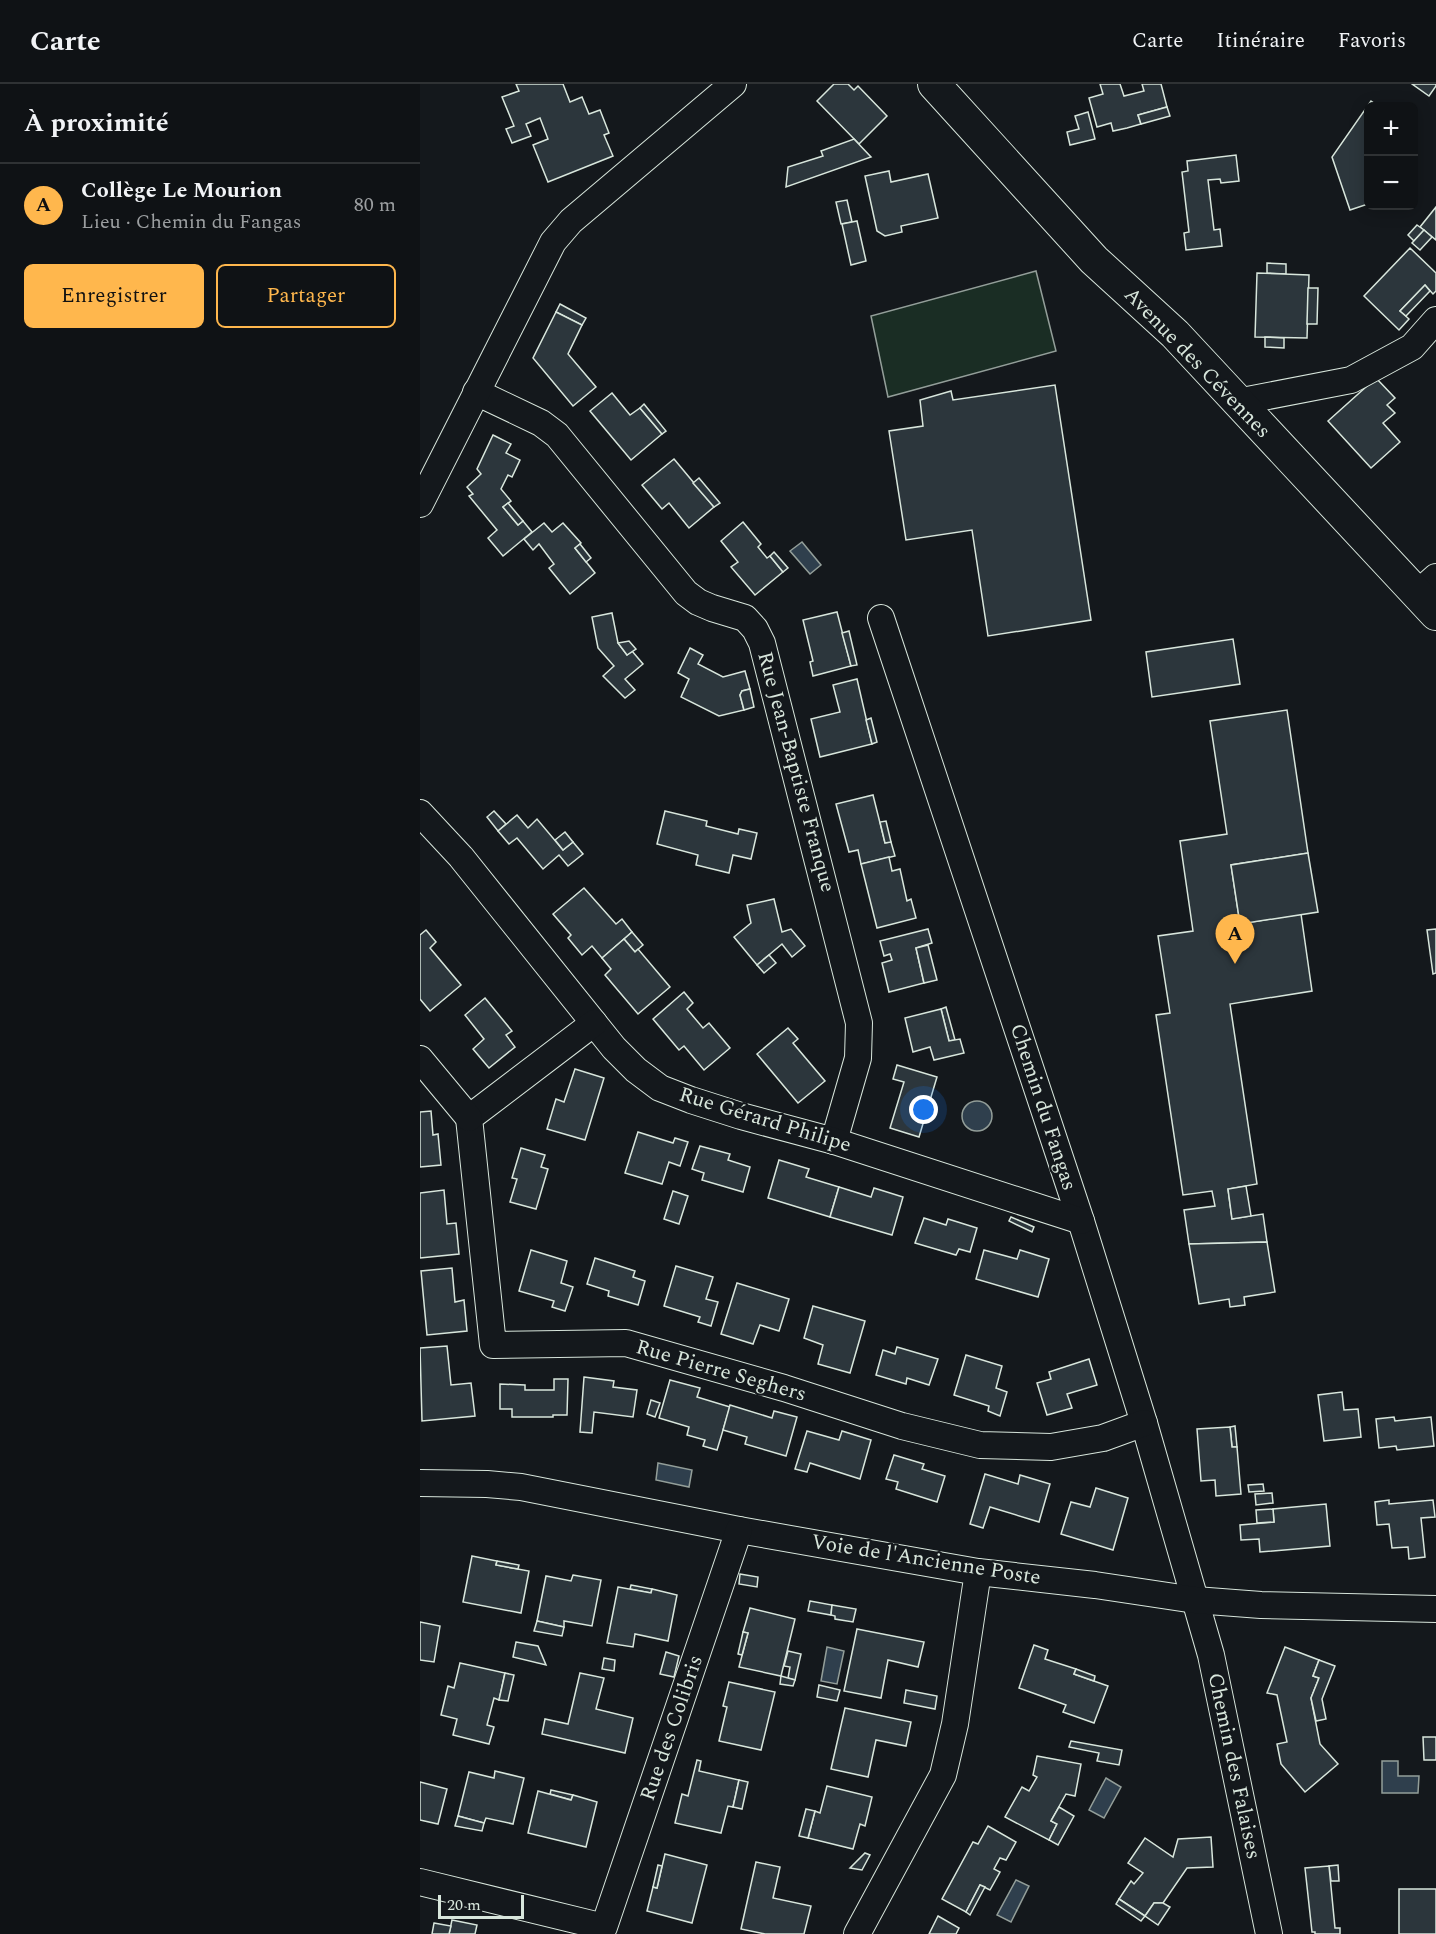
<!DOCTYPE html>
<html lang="fr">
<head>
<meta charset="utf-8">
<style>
  body { margin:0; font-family:Spectral,serif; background:#181b1e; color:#f1f3f6 }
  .controls { position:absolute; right:18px; top:18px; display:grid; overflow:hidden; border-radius:9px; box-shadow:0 3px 15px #0003 }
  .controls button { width:54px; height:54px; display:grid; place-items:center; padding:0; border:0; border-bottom:2px solid #2f3234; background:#0f1215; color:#f1f3f6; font:30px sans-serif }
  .scale { position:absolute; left:18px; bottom:15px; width:86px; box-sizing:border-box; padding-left:6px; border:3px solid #d8e6dc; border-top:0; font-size:16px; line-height:21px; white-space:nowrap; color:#d8e6dc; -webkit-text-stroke:4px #14181c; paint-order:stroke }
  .you { position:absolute; left:504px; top:1026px; width:21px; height:21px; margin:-15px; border:4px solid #fff; border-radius:50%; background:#1a73e8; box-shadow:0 0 0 9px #1a73e833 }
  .badge { display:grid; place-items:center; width:39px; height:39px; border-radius:50%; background:#ffb74d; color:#111; font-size:20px; font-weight:700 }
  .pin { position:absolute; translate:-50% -50px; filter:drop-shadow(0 2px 3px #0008) }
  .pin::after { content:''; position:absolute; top:32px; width:21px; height:18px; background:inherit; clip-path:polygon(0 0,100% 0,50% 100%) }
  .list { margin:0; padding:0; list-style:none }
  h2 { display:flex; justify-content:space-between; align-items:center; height:78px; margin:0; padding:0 24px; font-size:26px }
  h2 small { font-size:20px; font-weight:400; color:#9b9ea0 }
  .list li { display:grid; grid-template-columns:39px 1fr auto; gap:18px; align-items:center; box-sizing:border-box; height:84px; padding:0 24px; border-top:2px solid #2f3234 }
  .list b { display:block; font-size:22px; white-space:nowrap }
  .list p { margin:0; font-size:20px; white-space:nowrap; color:#9b9ea0 }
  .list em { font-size:20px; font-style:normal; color:#9b9ea0 }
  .actions { display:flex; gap:12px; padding:18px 24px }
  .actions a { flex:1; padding:14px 0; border:2px solid #ffb74d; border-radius:9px; text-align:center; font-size:21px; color:#ffb74d }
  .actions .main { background:#ffb74d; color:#111 }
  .map { position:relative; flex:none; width:1016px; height:1850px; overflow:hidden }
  header { display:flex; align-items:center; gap:36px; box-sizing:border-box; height:84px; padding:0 30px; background:#0f1215; border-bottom:2px solid #2f3234 }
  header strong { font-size:28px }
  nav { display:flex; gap:33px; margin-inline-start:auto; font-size:21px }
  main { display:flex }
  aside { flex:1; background:#0f1215 }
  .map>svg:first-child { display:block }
  .green { fill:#1a2d24; stroke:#939e99; stroke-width:1.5 }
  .water { fill:#2f3f4d; stroke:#939e99; stroke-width:1.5 }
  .building { fill:#2c363c; stroke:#d8e6dc; stroke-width:1.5 }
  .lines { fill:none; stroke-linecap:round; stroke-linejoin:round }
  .minor-casing { stroke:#d8e6dc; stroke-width:28 }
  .tertiary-casing { stroke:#d8e6dc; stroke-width:34 }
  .minor { stroke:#14181c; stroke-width:26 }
  .tertiary { stroke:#14181c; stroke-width:32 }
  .labels { text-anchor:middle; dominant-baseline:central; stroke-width:4.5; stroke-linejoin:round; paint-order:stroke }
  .street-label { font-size:21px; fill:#d8e6dc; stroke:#14181c }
</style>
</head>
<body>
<header>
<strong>Carte</strong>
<nav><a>Carte</a><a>Itinéraire</a><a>Favoris</a></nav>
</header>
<main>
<aside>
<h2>À proximité<small></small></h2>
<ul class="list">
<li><span class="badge">A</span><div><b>Collège Le Mourion</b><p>Lieu · Chemin du Fangas</p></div><em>80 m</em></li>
</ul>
<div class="actions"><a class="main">Enregistrer</a><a>Partager</a></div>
</aside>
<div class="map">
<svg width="1016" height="1850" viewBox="0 0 1016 1850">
  <rect width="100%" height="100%" fill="#14181c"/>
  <polygon class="green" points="616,187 636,267 468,313 451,232"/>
  <g class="water">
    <polygon points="382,458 401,481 390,490 370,467"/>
    <circle cx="557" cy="1032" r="15"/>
    <polygon points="238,1379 272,1386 269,1403 236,1396"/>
    <polygon points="407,1563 424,1567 417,1600 401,1597"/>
    <polygon points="962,1677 978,1677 978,1692 999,1692 998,1709 962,1709"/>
    <polygon points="686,1694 701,1703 684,1734 669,1726"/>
    <polygon points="596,1796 609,1802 591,1838 577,1831"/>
  </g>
  <g class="building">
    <polygon points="96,0 143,0 150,18 162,13 169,30 180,26 189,49 184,51 193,72 128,98 113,61 128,55 120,34 106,40 111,52 92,59 86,45 94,42 82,13 99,7"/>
    <polygon points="414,0 428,0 434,6 438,2 467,32 439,60 397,17"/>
    <polygon points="680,0 700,0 704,12 724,7 722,0 741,0 747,23 718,31 721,40 707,44 693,47 691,39 677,43 669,14 683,10"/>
    <polygon points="992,0 1016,0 1016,2 1009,12"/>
    <polygon points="951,17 958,22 948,22 948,120 930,126 912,73"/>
    <polygon points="747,23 750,32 721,40 718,31"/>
    <polygon points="668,28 675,55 650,61 647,48 659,45 655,32"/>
    <polygon points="434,55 451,73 366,103 368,83 403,72 401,67"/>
    <polygon points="816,71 819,97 801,99 800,95 788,96 794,146 800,145 802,162 766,166 764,149 769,148 762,88 768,87 767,77"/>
    <polygon points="469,87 471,98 508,90 518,134 481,142 482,148 465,152 457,147 445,92"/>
    <polygon points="427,116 432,138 421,140 416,118"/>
    <polygon points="1016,123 1016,156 1000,143"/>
    <polygon points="437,137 446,177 431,181 422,140"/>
    <polygon points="997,141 1004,146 994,157 988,151"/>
    <polygon points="1004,146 1012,153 1000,166 992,159"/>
    <polygon points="990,164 1016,189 1016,207 1013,210 1005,201 980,227 989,235 979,246 944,212"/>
    <polygon points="847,179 866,180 866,190 847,189"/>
    <polygon points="837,189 889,191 887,254 835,253"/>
    <polygon points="1005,201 1010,207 986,232 980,227"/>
    <polygon points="888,204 898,204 897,240 887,240"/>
    <polygon points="140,220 166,234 162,241 136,228"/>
    <polygon points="136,228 162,241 148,270 176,303 153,322 113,274"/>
    <polygon points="845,253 864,254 864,264 845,263"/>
    <polygon points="956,294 975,314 967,321 975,329 963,339 980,358 951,384 908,337"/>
    <polygon points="635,301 671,536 568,552 552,446 486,456 469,347 503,342 500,316 531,307 533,316"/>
    <polygon points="192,309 210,331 220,324 242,350 211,376 170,327"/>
    <polygon points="224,320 246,347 242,350 220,324"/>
    <polygon points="73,351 91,360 86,369 100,376 92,393 88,391 81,405 91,417 83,423 98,441 103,437 112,448 83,472 68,454 77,446 49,412 53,410 47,403 61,390 57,385"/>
    <polygon points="254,375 294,423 269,444 249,419 242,425 222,401"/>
    <polygon points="279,394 300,419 294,423 273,399"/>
    <polygon points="88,419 103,437 98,441 83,423"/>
    <polygon points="323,438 341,460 338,463 347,474 350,472 363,488 335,511 311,483 318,478 301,457"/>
    <polygon points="124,439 132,448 143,439 161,459 155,464 175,489 150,510 129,484 134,480 119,460 113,466 104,455"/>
    <polygon points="160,460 171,474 166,478 155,464"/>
    <polygon points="354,468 368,484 363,488 350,472"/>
    <polygon points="417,528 431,582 393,592 390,578 393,577 383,536"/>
    <polygon points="192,529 198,559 207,571 212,567 223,580 205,595 215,606 205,614 183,592 194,582 178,564 172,533"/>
    <polygon points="429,547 437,581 431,582 422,549"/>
    <polygon points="813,555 820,600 732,613 726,568"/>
    <polygon points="209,557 216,565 207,571 198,559"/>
    <polygon points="270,564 283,571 278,580 303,593 325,587 330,605 322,607 320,611 324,626 299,632 261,613 269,595 258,589"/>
    <polygon points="437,595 452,660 400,673 391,635 420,628 413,601"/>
    <polygon points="330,605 334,623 324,626 320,611 322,607"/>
    <polygon points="867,626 888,769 811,781 820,840 881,830 892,907 810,920 837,1100 808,1105 812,1135 843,1130 847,1158 769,1160 764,1126 795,1122 792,1107 763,1111 736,931 750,929 738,852 773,847 760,757 807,750 790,637"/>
    <polygon points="451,634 457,658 452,660 446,636"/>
    <polygon points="453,711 465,759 471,758 475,772 441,780 438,766 429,768 416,720"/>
    <polygon points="74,727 86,740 78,747 67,733"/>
    <polygon points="245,727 287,737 286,742 318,750 319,745 337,749 331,775 313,771 309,789 276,781 278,771 237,760"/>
    <polygon points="97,731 108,744 117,735 143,766 153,758 163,770 148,782 139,771 123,785 97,754 89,760 78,747"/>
    <polygon points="466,737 471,758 465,759 460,738"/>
    <polygon points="145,748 153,758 143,766 135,756"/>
    <polygon points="888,769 898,828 820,840 811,781"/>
    <polygon points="469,773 472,787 480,785 487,817 491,815 496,834 457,844 441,780"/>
    <polygon points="164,804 196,840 202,835 212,848 182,874 172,862 162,871 148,854 151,851 133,830"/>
    <polygon points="354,815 362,848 371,845 385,862 372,873 362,860 337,881 314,853 331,839 327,821"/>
    <polygon points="508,845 512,859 496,864 504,899 469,908 462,879 472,876 470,870 464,872 460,857"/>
    <polygon points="1016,845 1016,889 1013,890 1007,846"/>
    <polygon points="6,846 16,858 10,864 41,901 10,927 0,915 0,851"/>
    <polygon points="212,848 223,861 215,868 204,855"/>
    <polygon points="204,855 215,868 218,865 250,903 218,930 185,891 191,885 182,874"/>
    <polygon points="508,861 517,896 504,899 496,864"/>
    <polygon points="349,871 356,879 344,889 337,881"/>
    <polygon points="264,908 273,919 267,925 283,944 289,939 310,964 284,986 264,962 259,966 233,935"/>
    <polygon points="65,914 92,947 86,951 95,963 69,984 53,965 64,955 45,931"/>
    <polygon points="526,923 535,956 529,957 521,925"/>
    <polygon points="521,925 529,957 540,955 544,969 514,976 510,963 493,968 485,934"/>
    <polygon points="368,944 378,955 373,959 405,997 378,1019 337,970"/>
    <polygon points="477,981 517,993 499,1053 470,1044 484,998 473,995"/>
    <polygon points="155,985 184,994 165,1056 127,1045 136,1015 144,1018"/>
    <polygon points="11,1027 13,1051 18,1050 21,1081 0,1083 0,1028"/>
    <polygon points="218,1048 253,1059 255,1054 268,1058 260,1082 249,1078 242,1100 205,1089"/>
    <polygon points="280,1062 310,1070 308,1076 330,1083 323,1108 282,1096 284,1089 272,1085"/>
    <polygon points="101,1064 125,1071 121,1083 128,1085 116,1125 90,1118 97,1095 92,1094"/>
    <polygon points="359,1076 389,1085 386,1093 419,1103 410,1133 348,1114"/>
    <polygon points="826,1102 831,1132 812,1135 808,1105"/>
    <polygon points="419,1103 451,1113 454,1104 483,1113 472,1151 410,1133"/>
    <polygon points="24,1106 27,1140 36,1139 39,1170 0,1174 0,1109"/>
    <polygon points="253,1107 268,1112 259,1140 244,1135"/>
    <polygon points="591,1133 614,1143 612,1148 589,1137"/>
    <polygon points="504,1134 526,1141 528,1135 557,1144 550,1168 539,1165 536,1171 495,1159"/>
    <polygon points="847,1158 855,1208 824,1213 825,1221 810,1223 809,1215 779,1220 769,1160"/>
    <polygon points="111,1166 147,1177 141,1199 153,1203 145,1227 132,1223 134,1217 99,1207"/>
    <polygon points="564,1166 597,1175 600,1166 629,1175 618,1213 556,1195"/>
    <polygon points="175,1174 215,1187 213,1193 225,1197 218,1221 188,1212 189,1207 167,1200"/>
    <polygon points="256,1182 293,1193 286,1215 298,1218 291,1242 278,1238 280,1233 244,1222"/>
    <polygon points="32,1184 35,1218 44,1216 47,1247 7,1251 1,1187"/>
    <polygon points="317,1199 369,1215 359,1247 340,1241 333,1260 301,1250"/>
    <polygon points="393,1222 445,1237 430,1289 398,1280 403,1261 384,1254"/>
    <polygon points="27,1262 31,1301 51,1299 55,1332 2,1337 0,1264"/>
    <polygon points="477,1263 518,1275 509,1301 487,1294 486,1300 456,1291 463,1266 475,1270"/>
    <polygon points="546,1271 582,1282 576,1304 587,1308 580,1332 568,1327 569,1322 534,1311"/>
    <polygon points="669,1275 677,1301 647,1310 652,1324 627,1331 617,1299 631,1295 629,1288"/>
    <polygon points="164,1293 194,1297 193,1303 217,1306 213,1333 174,1328 172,1349 160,1348"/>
    <polygon points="134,1295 148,1295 147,1331 133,1331 133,1333 92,1333 92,1325 80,1325 80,1300 105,1301 105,1306 134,1306"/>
    <polygon points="250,1296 280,1304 277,1313 310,1323 297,1366 283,1362 285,1356 267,1351 269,1343 239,1334"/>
    <polygon points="922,1308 924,1326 938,1325 941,1353 904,1357 898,1311"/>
    <polygon points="231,1316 240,1319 235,1333 227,1330"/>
    <polygon points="310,1321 352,1334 354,1327 377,1333 366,1372 325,1360 327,1353 303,1346"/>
    <polygon points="974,1333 975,1337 1011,1333 1014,1362 977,1366 976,1362 959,1364 956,1335"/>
    <polygon points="815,1342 817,1363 812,1363 810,1343"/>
    <polygon points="810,1343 812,1363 817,1363 821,1410 796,1412 795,1396 781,1397 777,1345"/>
    <polygon points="387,1347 419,1356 422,1347 451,1356 440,1395 390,1379 387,1388 375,1385"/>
    <polygon points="474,1371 504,1380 502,1385 525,1392 517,1418 476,1405 478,1398 466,1395"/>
    <polygon points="565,1390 598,1400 600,1391 630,1400 619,1438 570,1423 563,1444 550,1440"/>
    <polygon points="843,1400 844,1407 829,1408 828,1401"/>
    <polygon points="676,1404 708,1414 693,1466 641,1450 651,1418 670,1423"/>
    <polygon points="852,1409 853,1419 836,1421 835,1410"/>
    <polygon points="969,1416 969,1420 1013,1416 1015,1433 1001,1434 1005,1473 989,1475 988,1463 972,1464 969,1440 957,1441 955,1418"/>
    <polygon points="906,1420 910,1462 840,1468 839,1455 821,1456 820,1441 854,1438 853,1425"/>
    <polygon points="853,1425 854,1438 837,1439 836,1426"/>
    <polygon points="52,1472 77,1477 76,1481 109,1487 101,1529 43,1518"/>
    <polygon points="77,1477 99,1481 98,1485 76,1481"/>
    <polygon points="320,1490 338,1493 337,1503 319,1500"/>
    <polygon points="153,1491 181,1496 172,1542 144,1537 144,1543 117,1537 126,1492 151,1497"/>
    <polygon points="211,1501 232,1505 231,1509 210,1505"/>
    <polygon points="198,1503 231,1509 232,1505 257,1511 248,1557 215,1550 213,1563 187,1559"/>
    <polygon points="390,1517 412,1521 411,1531 388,1527"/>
    <polygon points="412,1521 436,1525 433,1538 415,1535 415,1532 411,1531"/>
    <polygon points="330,1524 375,1535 361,1592 319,1583 328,1549 323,1548"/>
    <polygon points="117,1537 144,1543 142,1552 114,1547"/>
    <polygon points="0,1538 20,1542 14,1578 0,1576"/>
    <polygon points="437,1545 504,1558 498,1583 468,1576 461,1614 424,1607"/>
    <polygon points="323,1548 328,1549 322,1571 318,1570"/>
    <polygon points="96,1558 118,1562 126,1581 93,1573"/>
    <polygon points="614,1561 628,1566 625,1575 656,1585 654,1590 688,1602 674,1639 643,1628 646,1621 599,1604"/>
    <polygon points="865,1563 899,1576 893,1592 899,1594 891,1614 900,1660 918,1680 885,1708 861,1680 857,1660 867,1658 857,1611 847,1609"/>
    <polygon points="368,1567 381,1570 375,1596 368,1594 370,1583 364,1582"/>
    <polygon points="246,1568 259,1572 254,1593 240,1590"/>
    <polygon points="184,1574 195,1576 194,1587 182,1585"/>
    <polygon points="899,1576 915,1582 902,1615 906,1635 896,1637 891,1614 899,1594 893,1592"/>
    <polygon points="40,1579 85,1589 79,1616 74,1614 67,1641 74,1643 69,1660 33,1651 37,1635 21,1631 28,1602 34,1604"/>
    <polygon points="656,1585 675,1592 674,1597 654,1590"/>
    <polygon points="85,1589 94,1591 88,1617 79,1616"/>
    <polygon points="160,1589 184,1594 176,1625 213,1634 205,1669 122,1650 125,1635 148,1640"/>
    <polygon points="361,1592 375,1596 373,1602 360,1600"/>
    <polygon points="309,1598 355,1608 341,1666 299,1657 307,1623 303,1622"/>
    <polygon points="399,1601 420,1606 417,1617 397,1613"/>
    <polygon points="486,1606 517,1612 515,1625 484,1619"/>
    <polygon points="425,1624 491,1638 486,1662 456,1656 448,1693 411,1685"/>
    <polygon points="1003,1653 1016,1653 1016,1676 1004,1676"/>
    <polygon points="651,1657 702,1666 699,1681 677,1677 679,1669 649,1663"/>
    <polygon points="617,1672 661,1680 655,1712 646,1710 631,1737 637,1740 629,1756 585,1733 602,1703 609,1707 617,1693 613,1691"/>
    <polygon points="277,1676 281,1677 279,1687 319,1696 313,1723 308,1722 301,1749 255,1739 262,1710 268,1712"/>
    <polygon points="75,1687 104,1694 93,1740 66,1734 64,1739 38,1732 49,1688 74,1694"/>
    <polygon points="319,1696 328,1698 322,1725 313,1723"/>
    <polygon points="0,1698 27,1705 18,1740 0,1736"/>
    <polygon points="407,1702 452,1713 445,1742 440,1740 433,1765 388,1754 395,1727 400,1729"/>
    <polygon points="131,1706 153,1711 151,1716 130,1710"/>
    <polygon points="118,1707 151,1716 153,1711 177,1718 166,1763 108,1749"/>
    <polygon points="639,1723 654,1732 638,1761 629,1756 637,1740 631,1737"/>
    <polygon points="386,1725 395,1727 388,1754 379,1752"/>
    <polygon points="38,1732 64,1739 62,1747 35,1742"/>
    <polygon points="568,1742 596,1758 586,1776 580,1774 574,1785 580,1788 570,1806 560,1801 546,1828 522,1815 553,1758 558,1760"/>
    <polygon points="791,1753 793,1783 767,1784 743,1819 734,1819 725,1832 699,1815 711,1797 714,1800 723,1789 708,1779 725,1754 753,1773 758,1755"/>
    <polygon points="445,1769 450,1771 442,1786 430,1784"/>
    <polygon points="245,1770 287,1781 272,1839 227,1827 233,1803 237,1804"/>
    <polygon points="336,1778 360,1783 353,1814 391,1822 384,1850 345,1850 321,1845"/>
    <polygon points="238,1781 242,1782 237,1804 233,1803"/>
    <polygon points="918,1781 919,1797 911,1797 909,1782"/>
    <polygon points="909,1782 915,1844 920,1844 920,1850 895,1850 895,1848 892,1848 885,1784"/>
    <polygon points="560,1801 565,1803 550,1831 546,1828"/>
    <rect x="979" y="1805" width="37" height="45"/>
    <polygon points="699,1815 725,1832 721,1837 696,1820"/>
    <polygon points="734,1819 743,1819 750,1823 738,1841 725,1832"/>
    <polygon points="518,1832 539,1844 536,1850 509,1850"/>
    <polygon points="32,1836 57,1841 55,1850 29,1850"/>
    <polygon points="14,1839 31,1842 29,1850 12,1850"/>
  </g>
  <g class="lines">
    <g class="minor-casing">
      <g id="minor">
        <polyline points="56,308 121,339 137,351 266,509 278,518 292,524 325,534 335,545 342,559 439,939 438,974 414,1057"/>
        <polyline points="817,318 931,296 992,263 1016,236"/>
        <polyline points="0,420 133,158 151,137 313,0"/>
        <polyline points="998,509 1016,493"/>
        <polyline points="461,534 661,1137 724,1339 791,1571 849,1850"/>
        <polyline points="0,729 41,773 194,964 216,986 240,1004 271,1016 321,1032 414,1057 661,1137"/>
        <polyline points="174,939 49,1034 73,1261 206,1259 364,1304 482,1342 560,1361 631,1363 683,1354 724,1339"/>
        <polyline points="0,975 49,1034"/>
        <polyline points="0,1399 67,1400 101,1403 319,1446 558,1488 675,1501 775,1516 841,1521 1016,1525"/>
        <polyline points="0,1798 184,1843 319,1446"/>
        <polyline points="437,1850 523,1691 535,1640 558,1488"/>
      </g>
    </g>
    <g class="tertiary-casing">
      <polyline id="tertiary" points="514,0 674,176 755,250 1016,530"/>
    </g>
    <use href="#minor" class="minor"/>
    <use href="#tertiary" class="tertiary"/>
  </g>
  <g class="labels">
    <g class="street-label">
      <text transform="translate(777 279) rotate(46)">Avenue des Cévennes</text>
      <text transform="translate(376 688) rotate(75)">Rue Jean-Baptiste Franque</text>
      <text transform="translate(623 1023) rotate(72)">Chemin du Fangas</text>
      <text transform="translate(345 1036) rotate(17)">Rue Gérard Philipe</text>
      <text transform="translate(301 1287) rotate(16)">Rue Pierre Seghers</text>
      <text transform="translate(506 1476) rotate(9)">Voie de l'Ancienne Poste</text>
      <text transform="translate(252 1644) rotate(-71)">Rue des Colibris</text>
      <text transform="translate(814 1682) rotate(78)">Chemin des Falaises</text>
    </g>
  </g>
</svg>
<div class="controls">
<button>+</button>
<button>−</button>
</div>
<div class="scale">20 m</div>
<div class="you"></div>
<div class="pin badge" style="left:815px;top:880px">A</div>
</div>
</main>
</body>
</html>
